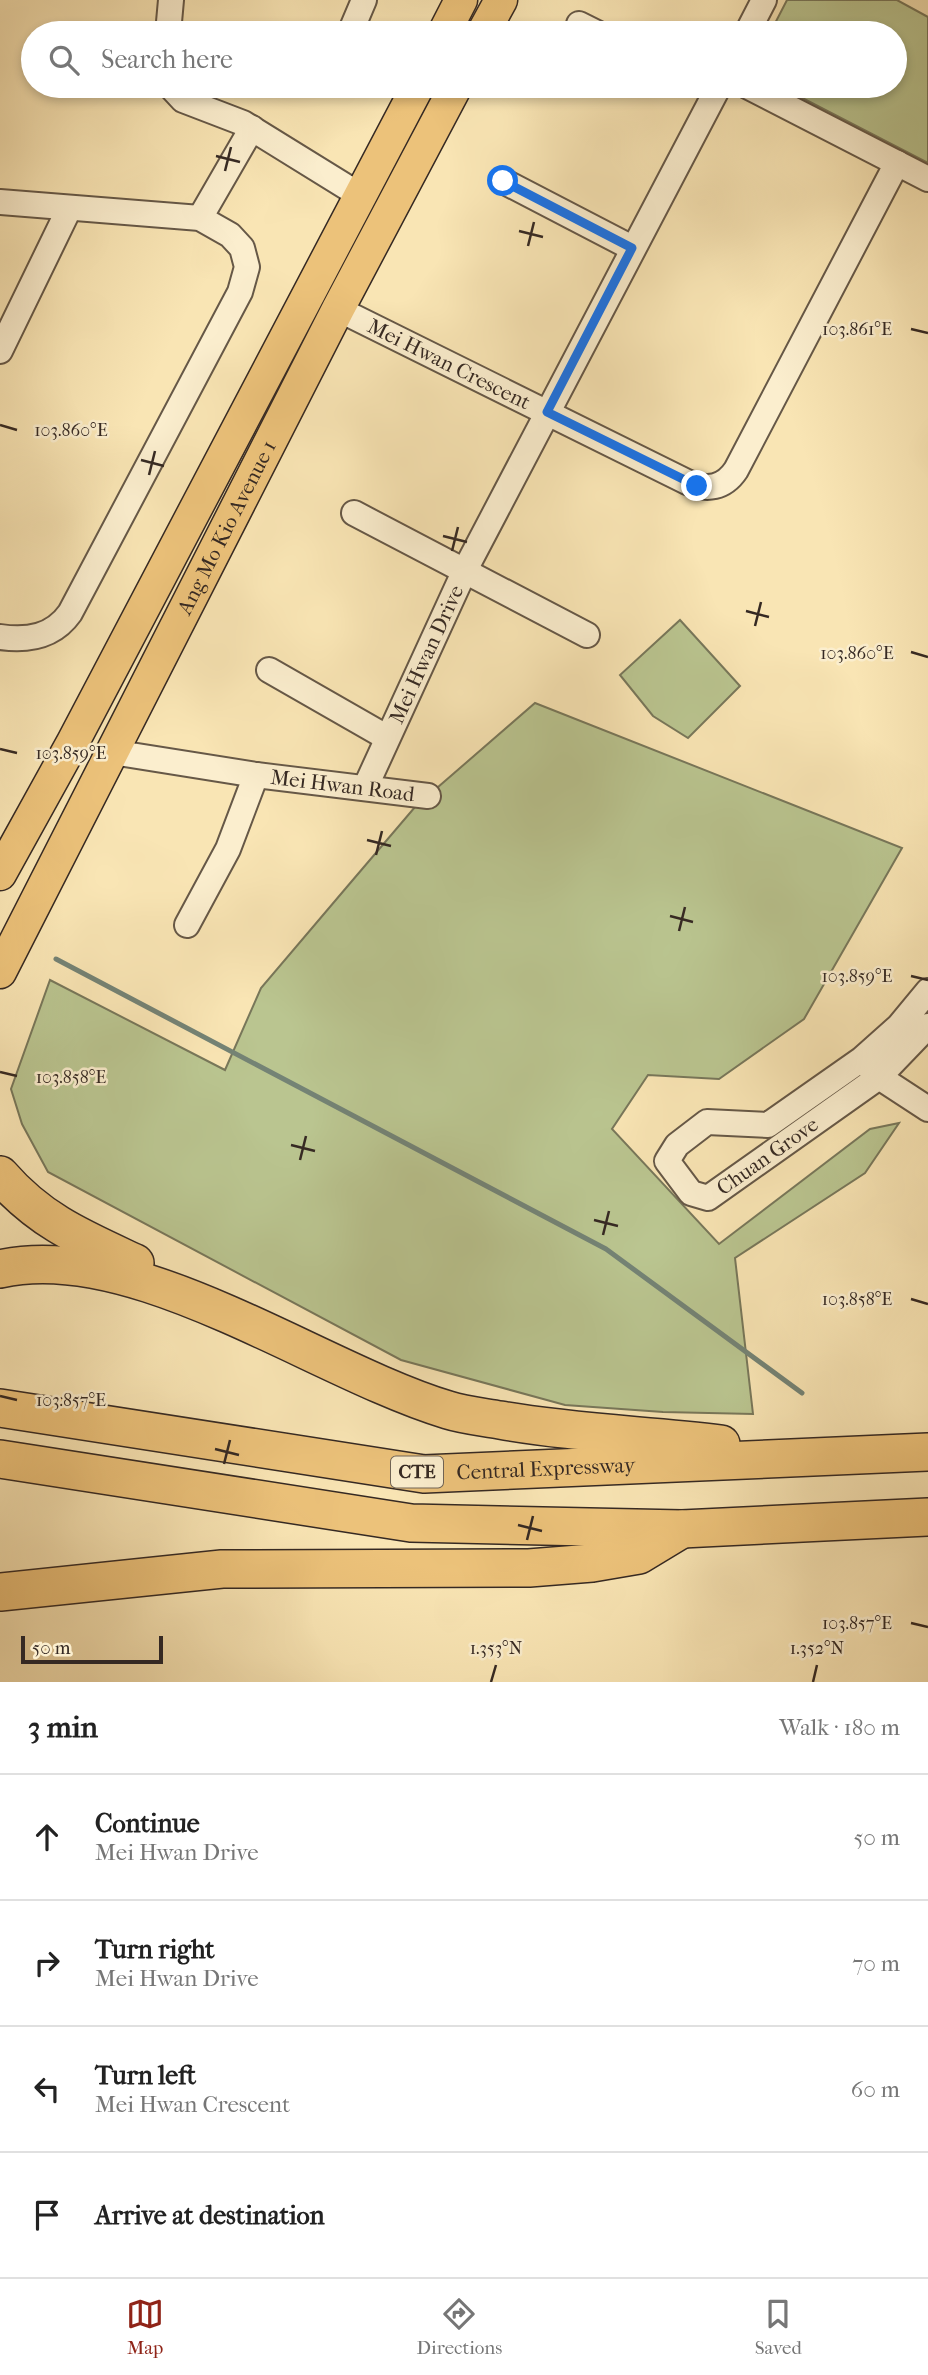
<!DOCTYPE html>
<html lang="en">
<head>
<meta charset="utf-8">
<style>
  body { margin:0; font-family:"IM FELL French Canon",serif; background:#f2f2f2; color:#222 }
  .scale { position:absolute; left:21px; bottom:18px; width:142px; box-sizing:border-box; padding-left:7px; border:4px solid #352923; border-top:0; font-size:19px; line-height:24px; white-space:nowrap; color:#352923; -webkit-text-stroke:5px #fbeece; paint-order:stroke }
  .stop { position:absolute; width:21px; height:21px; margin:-16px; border:5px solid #1a73e8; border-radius:50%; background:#fff }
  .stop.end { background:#1a73e8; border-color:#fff; box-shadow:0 2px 7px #0008 }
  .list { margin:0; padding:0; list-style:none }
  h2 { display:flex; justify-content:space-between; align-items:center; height:91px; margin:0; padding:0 28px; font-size:30px }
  h2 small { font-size:23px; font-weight:400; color:#767676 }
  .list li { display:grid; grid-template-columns:46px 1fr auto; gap:21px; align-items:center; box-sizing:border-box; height:126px; padding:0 28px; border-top:2px solid #e0e0e0 }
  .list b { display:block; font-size:26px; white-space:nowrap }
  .list p { margin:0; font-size:23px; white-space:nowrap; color:#767676 }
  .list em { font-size:23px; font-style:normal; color:#767676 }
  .icon { flex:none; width:38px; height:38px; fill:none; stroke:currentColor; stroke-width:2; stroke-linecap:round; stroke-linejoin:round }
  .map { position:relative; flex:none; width:928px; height:1682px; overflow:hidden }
  .search { position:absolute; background:#fff; box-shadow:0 4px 10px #0003; left:21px; right:21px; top:21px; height:77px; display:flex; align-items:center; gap:18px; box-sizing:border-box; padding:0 24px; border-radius:38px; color:#767676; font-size:26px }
  .sheet { height:595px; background:#fff }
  nav { display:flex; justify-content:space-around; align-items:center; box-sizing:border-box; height:98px; border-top:2px solid #e0e0e0; background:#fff; font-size:19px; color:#767676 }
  nav a { display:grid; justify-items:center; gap:4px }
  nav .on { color:#8f2418 }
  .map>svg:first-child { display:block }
  .green { fill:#bac590; stroke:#78775a; stroke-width:2 }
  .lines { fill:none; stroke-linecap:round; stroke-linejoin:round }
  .stream { stroke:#748375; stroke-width:5 }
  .minor-casing { stroke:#665847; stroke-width:28 }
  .major-casing { stroke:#352923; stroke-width:35 }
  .highway-casing { stroke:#352923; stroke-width:40 }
  .minor { stroke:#fbeece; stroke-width:24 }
  .major { stroke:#ecc27a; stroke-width:32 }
  .highway { stroke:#ecc27a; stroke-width:37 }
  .route { stroke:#1a73e8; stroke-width:9 }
  .ticks { fill:none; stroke:#352923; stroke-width:2.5 }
  .labels { text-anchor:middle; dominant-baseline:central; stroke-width:5; stroke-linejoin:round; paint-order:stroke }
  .shield { fill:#fbeece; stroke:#706456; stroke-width:2 }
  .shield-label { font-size:19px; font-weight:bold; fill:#352923 }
  .street-label { font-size:21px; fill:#352923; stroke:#fbeece }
  .ticks-label { font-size:18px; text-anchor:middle; fill:#352923; stroke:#fbeece; stroke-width:5; stroke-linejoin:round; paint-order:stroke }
</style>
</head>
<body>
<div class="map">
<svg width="928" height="1682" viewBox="0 0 928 1682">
  <rect width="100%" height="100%" fill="#f9e5b4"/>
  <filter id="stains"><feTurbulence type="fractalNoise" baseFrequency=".00286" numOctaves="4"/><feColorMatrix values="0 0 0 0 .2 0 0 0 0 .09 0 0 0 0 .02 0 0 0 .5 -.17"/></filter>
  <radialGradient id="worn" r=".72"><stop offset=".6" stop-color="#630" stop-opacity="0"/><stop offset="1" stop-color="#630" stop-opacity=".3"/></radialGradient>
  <g class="green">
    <polygon points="787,0 897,0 928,17 928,163 779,86 895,86 895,33 770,33"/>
    <polygon points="680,620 740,686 688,738 653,716 620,675"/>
    <polygon points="535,703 902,848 804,1019 719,1079 648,1075 612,1129 719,1244 870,1129 899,1123 865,1173 735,1258 753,1414 663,1412 565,1405 401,1360 48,1172 22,1124 11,1089 50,980 225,1070 261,988 346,888 415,807"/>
  </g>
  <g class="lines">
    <polyline class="stream" points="56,959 606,1249 802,1393"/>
    <g class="minor-casing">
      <g id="minor">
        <polyline points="579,24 597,33"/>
        <polyline points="168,33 171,0"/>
        <polyline points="350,33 364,0"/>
        <polyline points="747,33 764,0"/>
        <polyline points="170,86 183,100 243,123 361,196"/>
        <polyline points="747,86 928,179"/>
        <polyline points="503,181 632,248"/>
        <path d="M0 202 200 218 230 235 242 248 247 267 240 292 70 613C53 637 28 641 0 637"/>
        <polyline points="200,218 252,128"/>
        <path id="s1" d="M338 309 687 482C707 491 724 488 736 470L897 163"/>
        <polyline points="0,351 69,209"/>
        <polyline points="354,513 587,635"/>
        <polyline points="269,670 386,737"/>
        <path id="s2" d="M112 752 256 775 428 796"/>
        <path id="s3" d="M365 788 465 570 719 86"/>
        <polyline points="187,925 228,849 256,775"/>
        <path id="s4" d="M928 991 899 1026 862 1059 768 1125 707 1122 677 1145 667 1161 691 1193 708 1198 879 1077 928 1026"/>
        <polyline points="869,1067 879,1077 928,1109"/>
      </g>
    </g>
    <g class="major-casing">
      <g id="major">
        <polyline points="444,33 461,0"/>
        <polyline points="483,33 501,0"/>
        <polyline points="0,874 73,742 418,86"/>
        <path id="s5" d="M0 972 338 309 456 86"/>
      </g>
    </g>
    <g class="highway-casing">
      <g id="highway">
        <path d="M0 1175C40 1221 81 1238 135 1263"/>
        <path d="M0 1269C135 1238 318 1371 448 1410 464 1415 483 1417 500 1420 573 1433 647 1435 721 1444"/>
        <path id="s6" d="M0 1408 424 1474 928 1452"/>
        <polyline points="0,1459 411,1523 682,1529 928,1517"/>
        <polyline points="0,1592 222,1569 529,1568 592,1563 639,1555 682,1529"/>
      </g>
    </g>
    <use href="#minor" class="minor"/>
    <use href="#major" class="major"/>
    <use href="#highway" class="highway"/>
  </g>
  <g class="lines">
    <polyline class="route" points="503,181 632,248 547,412 697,486"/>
  </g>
  <path class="ticks" d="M216 156 240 162M225 171 231 147M519 231 543 237M528 246 534 222M911 329 928 333M0 425 17 430M141 460 164 466M149 475 155 451M443 536 467 542M452 551 458 527M746 611 769 617M755 626 761 602M911 652 928 657M0 749 17 753M367 840 391 846M376 855 382 831M670 916 693 922M679 931 685 907M911 976 928 980M0 1072 17 1076M291 1145 315 1151M300 1160 306 1136M594 1220 618 1226M603 1235 609 1211M911 1299 928 1304M0 1396 17 1400M215 1449 239 1455M224 1464 230 1440M518 1525 542 1531M527 1540 533 1516M911 1623 928 1627M491 1682 496 1665M813 1682 817 1665"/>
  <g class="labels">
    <rect class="shield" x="391" y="1456.5" width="52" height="31" rx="5"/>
    <g class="shield-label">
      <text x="417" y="1472">CTE</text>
    </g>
    <g class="street-label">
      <text stroke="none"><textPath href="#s1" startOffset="124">Mei Hwan Crescent</textPath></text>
      <text stroke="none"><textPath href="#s5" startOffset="499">Ang Mo Kio Avenue 1</textPath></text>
      <text stroke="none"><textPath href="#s3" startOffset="147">Mei Hwan Drive</textPath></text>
      <text stroke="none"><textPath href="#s2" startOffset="233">Mei Hwan Road</textPath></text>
      <text stroke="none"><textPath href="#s4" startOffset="458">Chuan Grove</textPath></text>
      <text stroke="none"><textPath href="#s6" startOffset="551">Central Expressway</textPath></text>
    </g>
  </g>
  <g class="ticks-label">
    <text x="857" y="335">103.861°E</text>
    <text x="71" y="436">103.860°E</text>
    <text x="857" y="659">103.860°E</text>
    <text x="71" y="759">103.859°E</text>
    <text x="857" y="982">103.859°E</text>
    <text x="71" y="1083">103.858°E</text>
    <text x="857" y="1305">103.858°E</text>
    <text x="71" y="1406">103.857°E</text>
    <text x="857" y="1629">103.857°E</text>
    <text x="496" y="1654">1.353°N</text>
    <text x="817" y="1654">1.352°N</text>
  </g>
  <rect width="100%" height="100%" filter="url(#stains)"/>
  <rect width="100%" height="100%" fill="url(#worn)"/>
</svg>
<div class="scale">50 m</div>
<div class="stop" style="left:503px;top:181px"></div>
<div class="stop end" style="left:697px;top:486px"></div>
<div class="search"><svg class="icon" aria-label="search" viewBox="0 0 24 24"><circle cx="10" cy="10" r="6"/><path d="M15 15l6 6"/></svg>Search here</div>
</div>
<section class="sheet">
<h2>3 min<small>Walk · 180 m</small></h2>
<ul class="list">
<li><svg class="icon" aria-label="ahead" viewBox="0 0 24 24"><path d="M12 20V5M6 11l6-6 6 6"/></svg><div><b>Continue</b><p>Mei Hwan Drive</p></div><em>50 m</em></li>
<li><svg class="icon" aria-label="right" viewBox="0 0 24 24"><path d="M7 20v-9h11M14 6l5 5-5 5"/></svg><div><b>Turn right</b><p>Mei Hwan Drive</p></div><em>70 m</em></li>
<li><svg class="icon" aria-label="left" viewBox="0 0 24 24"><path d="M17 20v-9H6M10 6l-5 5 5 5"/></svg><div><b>Turn left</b><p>Mei Hwan Crescent</p></div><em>60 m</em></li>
<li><svg class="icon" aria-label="arrive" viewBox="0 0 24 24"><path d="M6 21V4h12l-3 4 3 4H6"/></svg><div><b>Arrive at destination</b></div></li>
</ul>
</section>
<nav>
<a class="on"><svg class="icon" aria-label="map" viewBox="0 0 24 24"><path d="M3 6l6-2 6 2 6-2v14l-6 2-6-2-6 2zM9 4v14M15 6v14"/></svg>Map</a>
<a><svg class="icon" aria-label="directions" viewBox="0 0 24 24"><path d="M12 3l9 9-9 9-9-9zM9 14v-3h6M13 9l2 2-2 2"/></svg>Directions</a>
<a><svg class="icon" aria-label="saved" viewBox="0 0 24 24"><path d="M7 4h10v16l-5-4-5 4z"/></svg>Saved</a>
</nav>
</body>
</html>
